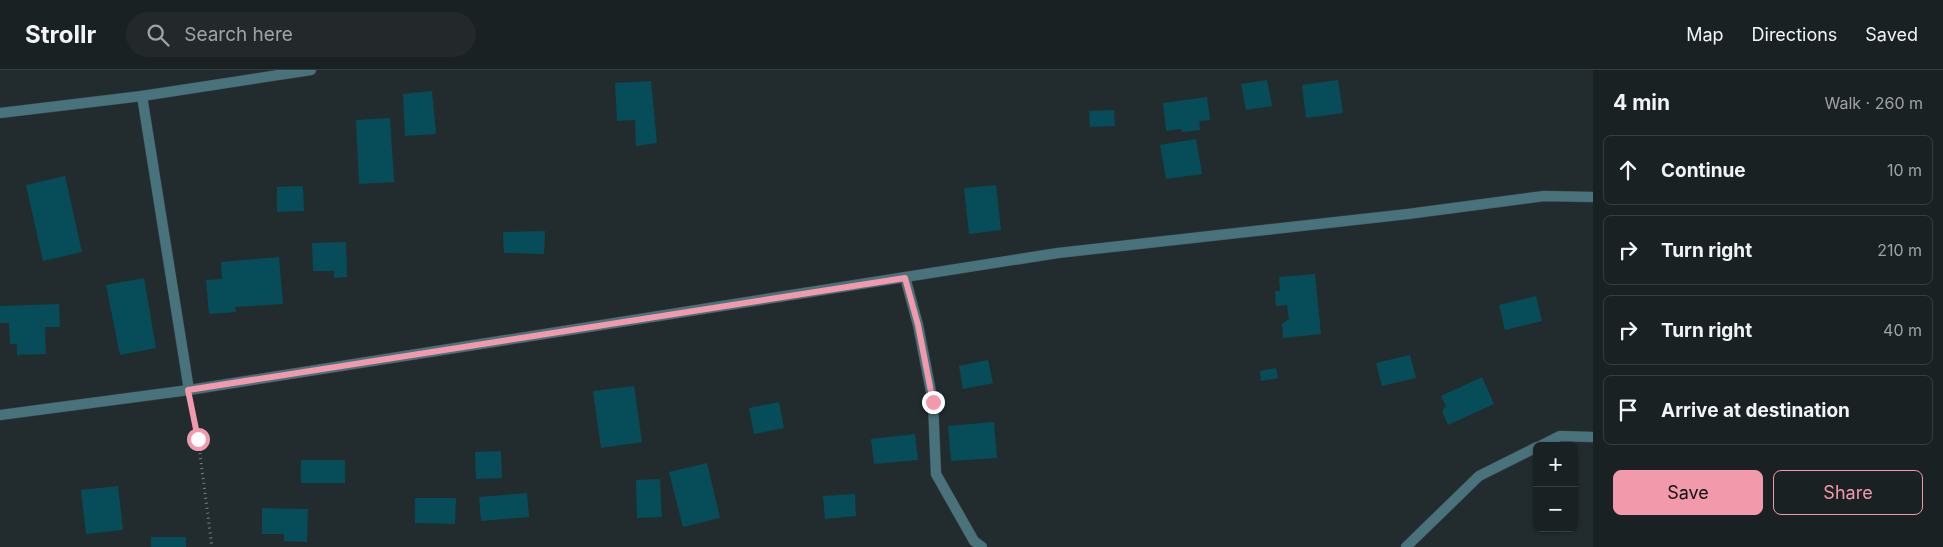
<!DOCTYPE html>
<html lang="en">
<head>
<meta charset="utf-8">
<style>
  body { margin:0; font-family:Inter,sans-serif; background:#23292a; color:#f1f3f6 }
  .controls { position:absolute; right:15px; bottom:15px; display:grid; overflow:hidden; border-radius:8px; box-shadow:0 1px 4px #0004 }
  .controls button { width:45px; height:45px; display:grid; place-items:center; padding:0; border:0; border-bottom:1px solid #383e40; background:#1a2122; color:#f1f3f6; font:25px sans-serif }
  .stop { position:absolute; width:15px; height:15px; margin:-11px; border:4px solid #f29aac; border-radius:50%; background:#fff }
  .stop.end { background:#f29aac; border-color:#fff; box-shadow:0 1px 5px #0008 }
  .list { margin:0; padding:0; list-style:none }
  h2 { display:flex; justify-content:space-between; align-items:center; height:65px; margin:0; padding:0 20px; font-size:21px }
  h2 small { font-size:16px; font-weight:400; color:#9fa3a5 }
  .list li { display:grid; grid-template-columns:32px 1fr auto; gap:15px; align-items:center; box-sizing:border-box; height:70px; margin:0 10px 10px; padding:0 10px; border:1px solid #383e40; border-radius:8px }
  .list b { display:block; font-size:19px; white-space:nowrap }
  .list em { font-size:16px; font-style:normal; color:#9fa3a5 }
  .actions { display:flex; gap:10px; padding:15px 20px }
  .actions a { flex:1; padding:11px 0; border:1px solid #f29aac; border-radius:8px; text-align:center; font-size:18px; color:#f29aac }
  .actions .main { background:#f29aac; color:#111 }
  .icon { flex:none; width:28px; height:28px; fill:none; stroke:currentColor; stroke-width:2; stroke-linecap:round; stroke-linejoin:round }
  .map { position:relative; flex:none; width:1593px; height:477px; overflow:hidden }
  header { display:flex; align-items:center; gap:30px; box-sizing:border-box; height:70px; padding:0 25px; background:#1a2122; border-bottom:1px solid #383e40 }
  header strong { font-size:24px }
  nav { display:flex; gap:28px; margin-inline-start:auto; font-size:18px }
  .search { width:350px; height:45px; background:#23292a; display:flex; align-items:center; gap:12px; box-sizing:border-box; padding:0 18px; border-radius:28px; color:#9fa3a5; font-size:19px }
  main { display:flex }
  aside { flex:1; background:#1a2122 }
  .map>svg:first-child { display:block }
  .building { fill:#064d59 }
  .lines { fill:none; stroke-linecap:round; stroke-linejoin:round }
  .street-casing { stroke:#40494b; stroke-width:11 }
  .path { stroke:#788182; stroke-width:3; stroke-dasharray:1 4; stroke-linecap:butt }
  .street { stroke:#49737c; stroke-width:10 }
  .route { stroke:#f29aac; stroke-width:6 }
</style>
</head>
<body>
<header>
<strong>Strollr</strong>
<div class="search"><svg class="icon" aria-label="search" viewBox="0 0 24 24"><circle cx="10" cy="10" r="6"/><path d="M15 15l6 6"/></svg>Search here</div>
<nav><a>Map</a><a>Directions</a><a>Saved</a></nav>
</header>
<main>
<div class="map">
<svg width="1593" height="477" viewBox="0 0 1593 477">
  <rect width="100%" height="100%" fill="#222c2e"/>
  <g class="building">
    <polygon points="1267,10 1272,36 1246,40 1241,14"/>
    <polygon points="1338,10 1343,43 1306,48 1302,15"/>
    <polygon points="651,11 657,73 636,76 635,50 617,51 615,13"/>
    <polygon points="432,21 436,64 405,66 403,24"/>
    <polygon points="1207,27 1210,50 1199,51 1200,60 1182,62 1181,59 1166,61 1163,33"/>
    <polygon points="1114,40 1115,56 1090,57 1089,41"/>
    <polygon points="390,48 394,112 359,114 356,50"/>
    <polygon points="1196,69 1202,104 1166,109 1160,75"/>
    <polygon points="65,106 82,182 43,191 26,115"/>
    <polygon points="996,115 1001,160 969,164 964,118"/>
    <polygon points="303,116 304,141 277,142 277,117"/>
    <polygon points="545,161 544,184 504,183 503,162"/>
    <polygon points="346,172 347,207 334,208 334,201 313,201 312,173"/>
    <polygon points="279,187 283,234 235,237 236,242 209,244 206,210 222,209 221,192"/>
    <polygon points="1315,204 1321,264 1283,268 1282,254 1289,249 1287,235 1276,236 1275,221 1280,221 1279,207"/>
    <polygon points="144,208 156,278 120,285 106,215"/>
    <polygon points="1536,226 1542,251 1505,260 1499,235"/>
    <polygon points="59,234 60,257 45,257 46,284 17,285 17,274 10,274 9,253 0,253 0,236"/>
    <polygon points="1410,285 1416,308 1382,316 1376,293"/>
    <polygon points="988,290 993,313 963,319 959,296"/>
    <polygon points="1276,298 1278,308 1261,311 1260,301"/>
    <polygon points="1482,307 1494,334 1448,355 1442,341 1446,336 1441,326"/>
    <polygon points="634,316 642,372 601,378 593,321"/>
    <polygon points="779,332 784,358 754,364 749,338"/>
    <polygon points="994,352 997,388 951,391 948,356"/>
    <polygon points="915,364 918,390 874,394 871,369"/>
    <polygon points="501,381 502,408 476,409 475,382"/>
    <rect x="301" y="390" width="44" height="23"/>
    <polygon points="707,393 720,448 683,457 669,402"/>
    <polygon points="660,409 662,447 637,448 636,410"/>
    <polygon points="118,416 123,460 86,464 81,420"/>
    <polygon points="527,423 529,447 481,451 479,427"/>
    <polygon points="855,424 856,446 825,449 823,426"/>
    <polygon points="415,428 456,428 455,454 415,453"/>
    <polygon points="262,438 308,439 307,472 284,471 284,464 262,464"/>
    <rect x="151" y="467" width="35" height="10"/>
  </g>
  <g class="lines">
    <g class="street-casing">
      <g id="street">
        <polyline points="142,26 189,320"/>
        <polyline points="0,43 142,26 311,0"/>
        <polyline points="905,207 918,255 933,332 936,404 974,471 982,477"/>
        <polyline points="0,345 189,320 1058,183 1408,144 1544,126 1593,127"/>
        <polyline points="1540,376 1560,366 1593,367"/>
        <polyline points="1406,477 1479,406 1537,377"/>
      </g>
    </g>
    <polyline class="path" points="191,334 198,369 212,477"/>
    <use href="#street" class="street"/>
  </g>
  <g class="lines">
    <polyline class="route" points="198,369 188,320 905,208 918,255 933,332"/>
  </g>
</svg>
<div class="controls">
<button>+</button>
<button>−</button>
</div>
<div class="stop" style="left:198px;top:369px"></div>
<div class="stop end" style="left:933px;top:332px"></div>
</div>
<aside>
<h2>4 min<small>Walk · 260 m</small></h2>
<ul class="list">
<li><svg class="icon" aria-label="ahead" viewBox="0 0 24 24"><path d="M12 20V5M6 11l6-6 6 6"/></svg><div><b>Continue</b></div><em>10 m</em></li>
<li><svg class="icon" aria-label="right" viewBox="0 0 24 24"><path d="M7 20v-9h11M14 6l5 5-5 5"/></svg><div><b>Turn right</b></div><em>210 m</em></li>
<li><svg class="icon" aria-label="right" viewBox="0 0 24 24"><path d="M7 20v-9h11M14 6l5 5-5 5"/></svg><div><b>Turn right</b></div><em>40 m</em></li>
<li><svg class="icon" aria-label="arrive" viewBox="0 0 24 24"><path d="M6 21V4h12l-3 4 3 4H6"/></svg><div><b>Arrive at destination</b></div></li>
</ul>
<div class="actions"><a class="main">Save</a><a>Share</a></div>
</aside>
</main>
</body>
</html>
